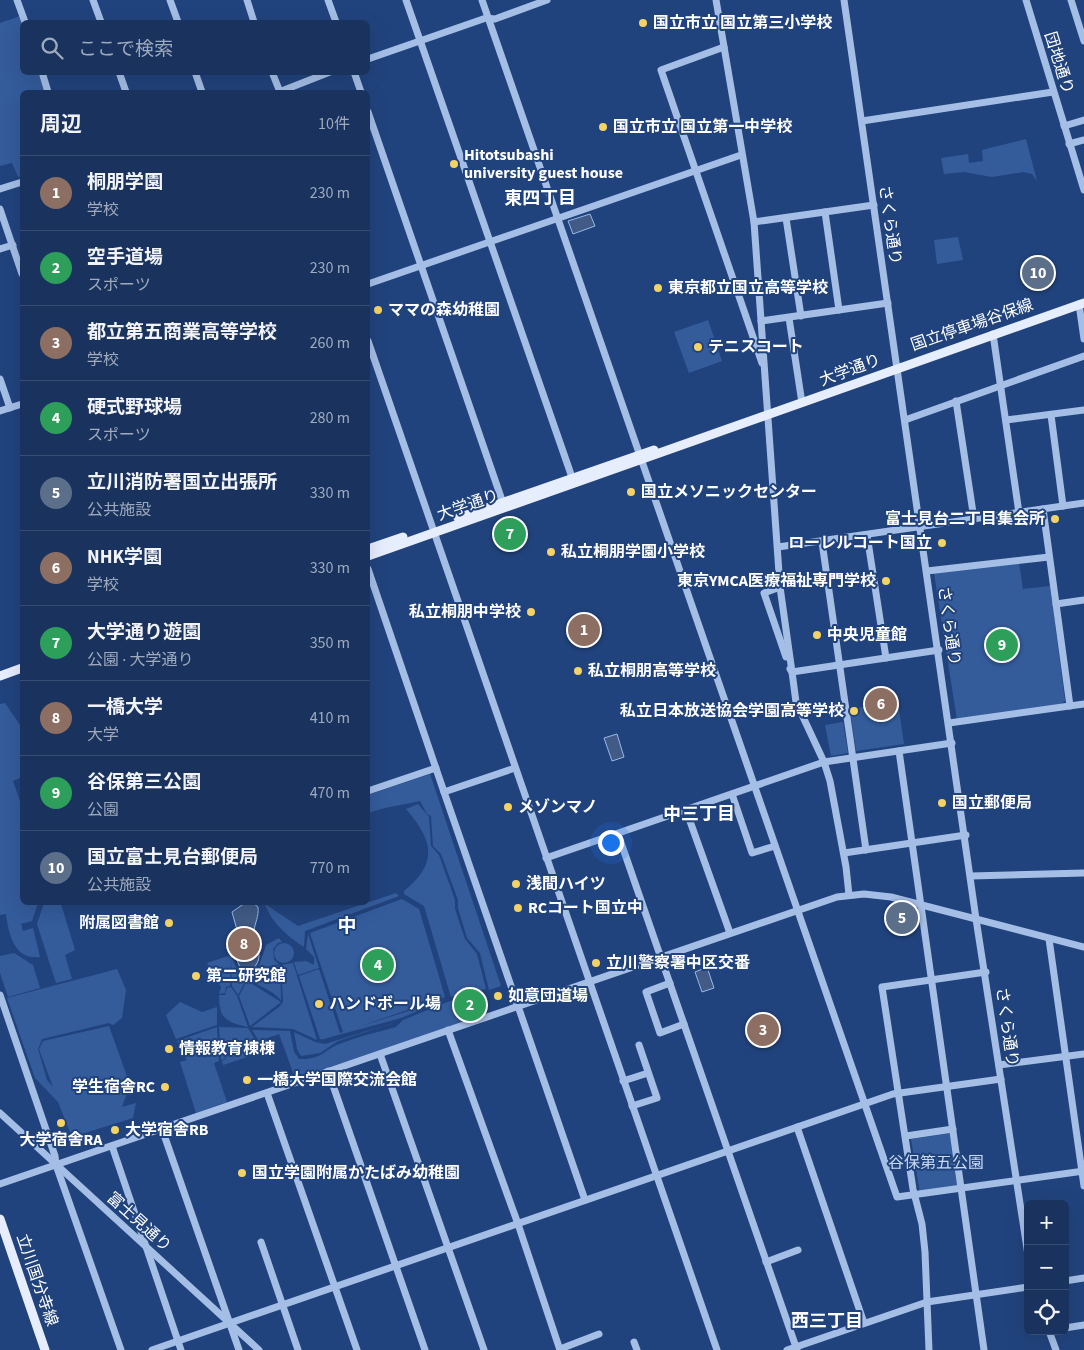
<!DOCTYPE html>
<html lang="ja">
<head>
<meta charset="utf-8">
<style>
  body { margin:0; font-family:"Source Sans 3","Noto Sans JP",sans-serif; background:#263e67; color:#f1f3f6 }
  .controls { position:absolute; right:15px; bottom:15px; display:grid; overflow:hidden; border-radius:8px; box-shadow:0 5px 20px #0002 }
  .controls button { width:45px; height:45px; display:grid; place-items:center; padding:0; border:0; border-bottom:1px solid #374d73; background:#19325e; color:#f1f3f6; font:25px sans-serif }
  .you { position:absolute; left:610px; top:842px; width:18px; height:18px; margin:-12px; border:4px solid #fff; border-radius:50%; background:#1a73e8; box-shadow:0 0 0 8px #1a73e833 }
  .badge { display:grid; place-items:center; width:32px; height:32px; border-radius:50%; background:#e69b98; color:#fff; font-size:16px; font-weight:700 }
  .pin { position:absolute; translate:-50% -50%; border:2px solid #fff; box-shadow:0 1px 5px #0006 }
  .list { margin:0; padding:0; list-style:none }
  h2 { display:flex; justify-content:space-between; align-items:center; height:65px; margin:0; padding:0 20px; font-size:21px }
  h2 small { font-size:16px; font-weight:400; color:#9faabc }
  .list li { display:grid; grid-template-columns:32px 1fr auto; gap:15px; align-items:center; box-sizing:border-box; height:75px; padding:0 20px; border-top:1px solid #374d73 }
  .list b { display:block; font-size:19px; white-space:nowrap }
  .list p { margin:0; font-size:16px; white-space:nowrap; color:#9faabc }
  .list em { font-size:16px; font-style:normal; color:#9faabc }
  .icon { flex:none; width:28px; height:28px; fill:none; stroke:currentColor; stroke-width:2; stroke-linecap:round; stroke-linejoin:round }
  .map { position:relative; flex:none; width:1084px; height:1350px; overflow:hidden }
  .search { position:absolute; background:#19325e; box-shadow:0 5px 20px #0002; left:20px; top:20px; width:350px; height:55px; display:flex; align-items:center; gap:12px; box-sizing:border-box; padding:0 18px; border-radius:8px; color:#9faabc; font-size:19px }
  .panel { position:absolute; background:#19325e; box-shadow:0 5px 20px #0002; left:20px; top:90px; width:350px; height:815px; border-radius:8px }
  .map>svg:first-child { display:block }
  .green { fill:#345c9b }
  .water { fill:#415b86; stroke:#98b8e8 }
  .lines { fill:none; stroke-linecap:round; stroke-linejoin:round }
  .minor { stroke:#a5bee6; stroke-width:7 }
  .major { stroke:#e6edfd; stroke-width:9 }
  .poi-dot { fill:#f3d366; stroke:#21437d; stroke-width:2 }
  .labels { text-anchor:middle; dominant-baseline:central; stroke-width:4; stroke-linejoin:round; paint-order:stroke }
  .poi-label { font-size:16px; font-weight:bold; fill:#fff; stroke:#21437d; text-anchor:start }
  .street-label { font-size:16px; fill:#fff; stroke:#21437d }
  .park-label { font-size:16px; fill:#c8daf5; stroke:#21437d }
  .neighbourhood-label { font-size:18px; font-weight:bold; fill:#fff; stroke:#21437d }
  .quarter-label { font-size:19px; font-weight:bold; fill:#fff; stroke:#21437d }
</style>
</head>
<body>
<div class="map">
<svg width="1084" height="1350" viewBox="0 0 1084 1350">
  <rect width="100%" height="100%" fill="#21437d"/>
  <g class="green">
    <polygon points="20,16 22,24 22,72 39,73 46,92 22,92 22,176 18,177 12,163 0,166 0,23"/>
    <polygon points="1026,139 1037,181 1032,174 1023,172 992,177 964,172 944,174 941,158 968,154 969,163 983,161 982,150"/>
    <polygon points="958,237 963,260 937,264 934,240"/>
    <polygon points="708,320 722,361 689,373 674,332"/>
    <polygon points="1019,563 1023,589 1050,586 1065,701 1061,704 957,720 934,573"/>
    <polygon points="898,702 904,744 856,751 850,709"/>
    <path d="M5 703 22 728V777L13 781 22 807V902L38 903 32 921 21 924 23 931 33 928 40 957C14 960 9 935 6 914L0 915V704Z"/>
    <polygon points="843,722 848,753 831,756 825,725"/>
    <path d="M430 774 501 986 489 990 480 953 467 938 458 908V900L441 854 433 846 431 816 427 814 420 801C402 805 385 807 368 813V795Z"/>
    <path d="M418 804 429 817 431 846 439 855 455 900V909L465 939 477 954 486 989 451 997 424 906 404 894V891C439 863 433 840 406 809Z"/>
    <path d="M396 893 399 896 305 931 304 947C288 937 271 922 265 904L298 926Z"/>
    <polygon points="402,899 419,909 445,997 355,1028 446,999 401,1018 320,1040 322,1039 320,1039 299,976 319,969 340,1033 343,1032 310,933"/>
    <polygon points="44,903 54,903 55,905 61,904 75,950 65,955 72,979 56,983 37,924"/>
    <polygon points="308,934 319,968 298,975 294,962 306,961 314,965 314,957 306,949"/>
    <polygon points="279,938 282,942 278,943 273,949 274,960 279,964 258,969 266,945"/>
    <circle cx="284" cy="953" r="10"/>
    <polygon points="14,953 33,965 40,988 8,997 0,973 0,956"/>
    <polygon points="231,955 239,975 246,980 238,995 232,986 231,961 230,986 226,987 225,993 219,994 221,987 207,963"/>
    <polygon points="293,963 317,1040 293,1029 252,1027 279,1007 283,1002 281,965"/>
    <polygon points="280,965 281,1000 273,993 248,979 256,971"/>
    <polygon points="117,969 126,990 122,1018 113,1025 109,1023 42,1039 38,1049 47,1080 53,1087 39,1049 43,1041 109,1026 130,1085 122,1107 136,1103 133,1118 72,1137 58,1102 35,1078 7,998"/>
    <polygon points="247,981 281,1002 250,1026 239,996"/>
    <path d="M231 987 237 996 248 1027C226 1022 219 1019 219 995H225L227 988Z"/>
    <path d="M450 1001H459L467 1023 295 1078 279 1034 259 1041 252 1030 290 1031 294 1052 299 1059C323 1060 324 1049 342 1043 360 1036 378 1032 396 1027L403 1020Z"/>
    <polygon points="180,1002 202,1012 217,1007 217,1025 176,1039 166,1015"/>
    <polygon points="396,1022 338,1041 320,1053 301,1056 297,1049 294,1032 315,1042 325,1044"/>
    <polygon points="217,1027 219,1061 214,1063 227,1102 196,1113 180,1062 187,1060 177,1041"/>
    <polygon points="219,1027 248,1028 256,1041 224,1053 225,1059 221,1060"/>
    <polygon points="256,1042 260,1053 223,1065 222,1061 226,1059 224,1053"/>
    <polygon points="952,1133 960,1187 920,1193 911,1139"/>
  </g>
  <g class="water">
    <polygon points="590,214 595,226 573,234 568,221"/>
    <polygon points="617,734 624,757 612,761 604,738"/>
    <path d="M245 903H253L258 907C259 917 255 922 254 931 252 948 268 954 251 971L240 967 235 956 239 937 232 912Z"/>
    <polygon points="707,967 714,988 702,992 695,972"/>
  </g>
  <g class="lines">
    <g class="minor">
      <polyline points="17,0 25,22"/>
      <polyline points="93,0 101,22"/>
      <polyline points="170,0 178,22"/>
      <polyline points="247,0 254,22"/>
      <polyline points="328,0 336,22"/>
      <polyline points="406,0 574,483"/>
      <polyline points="482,0 897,1197 1084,1171"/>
      <polyline points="716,0 754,222 780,587 792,672 796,702 824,762 830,781 846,867 849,895"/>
      <polyline points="844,0 976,919 1028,1255"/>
      <polyline points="1026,0 1084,190"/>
      <polyline points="1071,0 1084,41"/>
      <polyline points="724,47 661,70 762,363"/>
      <polyline points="368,59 486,18 495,19 547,0"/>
      <polyline points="42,72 48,92"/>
      <polyline points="119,72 126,92"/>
      <polyline points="195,72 202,92"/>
      <polyline points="272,72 280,92"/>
      <polyline points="354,72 361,92"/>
      <polyline points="279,92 330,72"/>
      <polyline points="368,112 504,506"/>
      <polyline points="862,121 1053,92"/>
      <polyline points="1064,126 1084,120"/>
      <polyline points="1069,144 1084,140"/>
      <polyline points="0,189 22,182"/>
      <polyline points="0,209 22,274"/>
      <polyline points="825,212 839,310"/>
      <polyline points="786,218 801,316"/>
      <polyline points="754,222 874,205"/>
      <polyline points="0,249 13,245"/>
      <polyline points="368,284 741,155"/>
      <polyline points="1079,304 1084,339"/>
      <polyline points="789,318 802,403"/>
      <polyline points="761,321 888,303"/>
      <polyline points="993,334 1019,513"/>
      <polyline points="368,341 717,1350"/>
      <polyline points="0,379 10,408"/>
      <polyline points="956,401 974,519"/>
      <polyline points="0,411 22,404"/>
      <polyline points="1051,415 1063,506"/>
      <polyline points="905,420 1084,356"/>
      <polyline points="1006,420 1084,410"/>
      <polyline points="1043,509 1070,706"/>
      <polyline points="867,535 886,658"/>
      <polyline points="822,542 866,850"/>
      <polyline points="778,547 1084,503"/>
      <polyline points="368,569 444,792"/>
      <polyline points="927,571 1049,557"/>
      <polyline points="780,587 764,593 786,657"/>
      <polyline points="1056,604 1084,600"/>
      <polyline points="790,669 792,672 939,650"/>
      <polyline points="949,723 1084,704"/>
      <polyline points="899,751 984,1350"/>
      <polyline points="515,768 444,792 585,1200"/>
      <polyline points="368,791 436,768"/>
      <polyline points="732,794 752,853 775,846"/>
      <polyline points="686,810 730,933"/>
      <polyline points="618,834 797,1350"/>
      <polyline points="844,853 966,835"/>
      <polyline points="546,858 824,762 952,743"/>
      <polyline points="971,876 1084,873"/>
      <polyline points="1049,939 1084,1186"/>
      <polyline points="670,983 646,992 660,1033 684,1024"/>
      <polyline points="0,995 55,1156 56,1165 121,1350"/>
      <polyline points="448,1030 518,1224 560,1350"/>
      <polyline points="380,1054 484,1350"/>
      <polyline points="999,1065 1084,1054"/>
      <polyline points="328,1071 425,1350"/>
      <polyline points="623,1081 648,1073"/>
      <polyline points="267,1093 357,1350"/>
      <polyline points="632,1106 657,1098 639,1045"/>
      <polyline points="0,1113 259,1350"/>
      <polyline points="797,1127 864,1323"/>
      <polyline points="162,1129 239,1350"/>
      <polyline points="906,1136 953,1129"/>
      <polyline points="112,1146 181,1350"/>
      <polyline points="0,1184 837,897 864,894 891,897 1084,947"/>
      <polyline points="261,1242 298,1350"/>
      <polyline points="766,1262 798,1250"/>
      <polyline points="1065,1281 1084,1278"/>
      <polyline points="1065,1328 1084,1325"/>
      <polyline points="1049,1331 1056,1350"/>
      <polyline points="634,1342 637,1350"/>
      <polyline points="560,1349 599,1334"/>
      <polyline points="152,1350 893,1094 1001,1079"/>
      <polyline points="787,1350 927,1302 1028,1287"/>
      <polyline points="929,1350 925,1252 922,1224 913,1189 882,987 986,972"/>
    </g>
    <g class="major">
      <polyline points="458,518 654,450"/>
      <polyline points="368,549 403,537"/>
      <polyline points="368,556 1084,303"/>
      <polyline points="0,676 22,668"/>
      <polyline points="0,1219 45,1350"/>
    </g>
  </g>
  <g class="poi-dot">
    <circle cx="643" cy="23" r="5"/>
    <circle cx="603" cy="127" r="5"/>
    <circle cx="454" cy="164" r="5"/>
    <circle cx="658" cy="288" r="5"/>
    <circle cx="378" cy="310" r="5"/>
    <circle cx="698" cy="347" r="5"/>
    <circle cx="631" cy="492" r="5"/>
    <circle cx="1055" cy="519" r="5"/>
    <circle cx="942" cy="543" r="5"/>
    <circle cx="551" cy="552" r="5"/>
    <circle cx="886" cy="581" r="5"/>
    <circle cx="531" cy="612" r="5"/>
    <circle cx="817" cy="635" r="5"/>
    <circle cx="578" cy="671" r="5"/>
    <circle cx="854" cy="711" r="5"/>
    <circle cx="942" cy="803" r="5"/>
    <circle cx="508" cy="807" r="5"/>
    <circle cx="516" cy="884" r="5"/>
    <circle cx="518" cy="908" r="5"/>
    <circle cx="169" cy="923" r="5"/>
    <circle cx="596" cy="963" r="5"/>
    <circle cx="196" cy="976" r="5"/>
    <circle cx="498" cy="996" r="5"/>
    <circle cx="319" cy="1004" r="5"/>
    <circle cx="169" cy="1049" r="5"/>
    <circle cx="247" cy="1080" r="5"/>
    <circle cx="165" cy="1087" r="5"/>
    <circle cx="61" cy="1123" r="5"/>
    <circle cx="115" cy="1130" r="5"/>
    <circle cx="242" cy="1173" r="5"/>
  </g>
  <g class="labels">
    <g class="poi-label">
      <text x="653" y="23">国立市立 国立第三小学校</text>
      <text x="613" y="127">国立市立 国立第一中学校</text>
      <text x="464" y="155">Hitotsubashi<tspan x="464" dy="18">university guest house</tspan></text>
      <text x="668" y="288">東京都立国立高等学校</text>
      <text x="388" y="310">ママの森幼稚園</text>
      <text x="708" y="347">テニスコート</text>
      <text x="641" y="492">国立メソニックセンター</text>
      <text x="1045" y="519" text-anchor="end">富士見台二丁目集会所</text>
      <text x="932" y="543" text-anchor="end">ローレルコート国立</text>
      <text x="561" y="552">私立桐朋学園小学校</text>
      <text x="876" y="581" text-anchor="end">東京YMCA医療福祉専門学校</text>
      <text x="521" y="612" text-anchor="end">私立桐朋中学校</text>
      <text x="827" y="635">中央児童館</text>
      <text x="588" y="671">私立桐朋高等学校</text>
      <text x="844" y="711" text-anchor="end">私立日本放送協会学園高等学校</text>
      <text x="952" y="803">国立郵便局</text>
      <text x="518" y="807">メゾンマノ</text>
      <text x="526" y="884">浅間ハイツ</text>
      <text x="528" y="908">RCコート国立中</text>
      <text x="159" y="923" text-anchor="end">附属図書館</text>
      <text x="606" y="963">立川警察署中区交番</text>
      <text x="206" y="976">第二研究館</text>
      <text x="508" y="996">如意団道場</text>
      <text x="329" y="1004">ハンドボール場</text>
      <text x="179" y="1049">情報教育棟棟</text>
      <text x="257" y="1080">一橋大学国際交流会館</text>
      <text x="155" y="1087" text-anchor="end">学生宿舎RC</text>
      <text x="125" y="1130">大学宿舎RB</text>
      <text x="61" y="1140" text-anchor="middle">大学宿舎RA</text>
      <text x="252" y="1173">国立学園附属かたばみ幼稚園</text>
    </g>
    <g class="street-label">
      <text transform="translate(1059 63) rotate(73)">団地通り</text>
      <text transform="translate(890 225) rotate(82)">さくら通り</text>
      <text transform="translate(972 325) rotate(-19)">国立停車場谷保線</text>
      <text transform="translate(850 370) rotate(-20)">大学通り</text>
      <text transform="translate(468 505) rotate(-19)">大学通り</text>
      <text transform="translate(949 626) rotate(82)">さくら通り</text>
      <text transform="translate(1007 1027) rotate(82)">さくら通り</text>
      <text transform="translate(139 1222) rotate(42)">富士見通り</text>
      <text transform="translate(37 1280) rotate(71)">立川国分寺線</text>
    </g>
    <g class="park-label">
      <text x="936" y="1163">谷保第五公園</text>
    </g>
    <g class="neighbourhood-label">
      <text x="540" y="198">東四丁目</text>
      <text x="699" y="814">中三丁目</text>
      <text x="827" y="1321">西三丁目</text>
    </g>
    <g class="quarter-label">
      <text x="347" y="926">中</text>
    </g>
  </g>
</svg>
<div class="controls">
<button>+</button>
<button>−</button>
<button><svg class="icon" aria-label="locate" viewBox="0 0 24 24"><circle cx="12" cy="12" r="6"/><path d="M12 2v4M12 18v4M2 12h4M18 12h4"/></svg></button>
</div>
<div class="you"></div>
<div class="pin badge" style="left:584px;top:630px;background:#8d6e63">1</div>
<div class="pin badge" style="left:470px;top:1005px;background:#2e9e5b">2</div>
<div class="pin badge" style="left:763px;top:1030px;background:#8d6e63">3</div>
<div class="pin badge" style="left:378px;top:965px;background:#2e9e5b">4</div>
<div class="pin badge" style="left:902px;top:918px;background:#5c6f8a">5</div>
<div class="pin badge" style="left:881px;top:704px;background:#8d6e63">6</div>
<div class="pin badge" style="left:510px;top:534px;background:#2e9e5b">7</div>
<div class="pin badge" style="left:244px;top:944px;background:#8d6e63">8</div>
<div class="pin badge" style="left:1002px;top:645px;background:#2e9e5b">9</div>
<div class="pin badge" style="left:1038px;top:273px;background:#5c6f8a">10</div>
<div class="search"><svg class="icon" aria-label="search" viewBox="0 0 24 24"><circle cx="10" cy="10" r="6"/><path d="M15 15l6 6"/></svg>ここで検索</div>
<section class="panel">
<h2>周辺<small>10件</small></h2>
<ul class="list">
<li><span class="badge" style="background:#8d6e63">1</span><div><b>桐朋学園</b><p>学校</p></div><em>230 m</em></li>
<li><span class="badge" style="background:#2e9e5b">2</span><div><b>空手道場</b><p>スポーツ</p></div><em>230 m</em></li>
<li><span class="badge" style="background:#8d6e63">3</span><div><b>都立第五商業高等学校</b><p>学校</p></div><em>260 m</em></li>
<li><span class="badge" style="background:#2e9e5b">4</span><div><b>硬式野球場</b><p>スポーツ</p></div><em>280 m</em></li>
<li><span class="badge" style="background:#5c6f8a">5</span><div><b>立川消防署国立出張所</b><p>公共施設</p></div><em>330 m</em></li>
<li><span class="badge" style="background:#8d6e63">6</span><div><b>NHK学園</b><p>学校</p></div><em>330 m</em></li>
<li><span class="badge" style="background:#2e9e5b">7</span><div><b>大学通り遊園</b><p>公園 · 大学通り</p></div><em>350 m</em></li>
<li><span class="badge" style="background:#8d6e63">8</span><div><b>一橋大学</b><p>大学</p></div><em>410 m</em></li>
<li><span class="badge" style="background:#2e9e5b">9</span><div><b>谷保第三公園</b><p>公園</p></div><em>470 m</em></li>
<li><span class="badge" style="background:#5c6f8a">10</span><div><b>国立富士見台郵便局</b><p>公共施設</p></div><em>770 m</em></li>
</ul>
</section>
</div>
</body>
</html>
